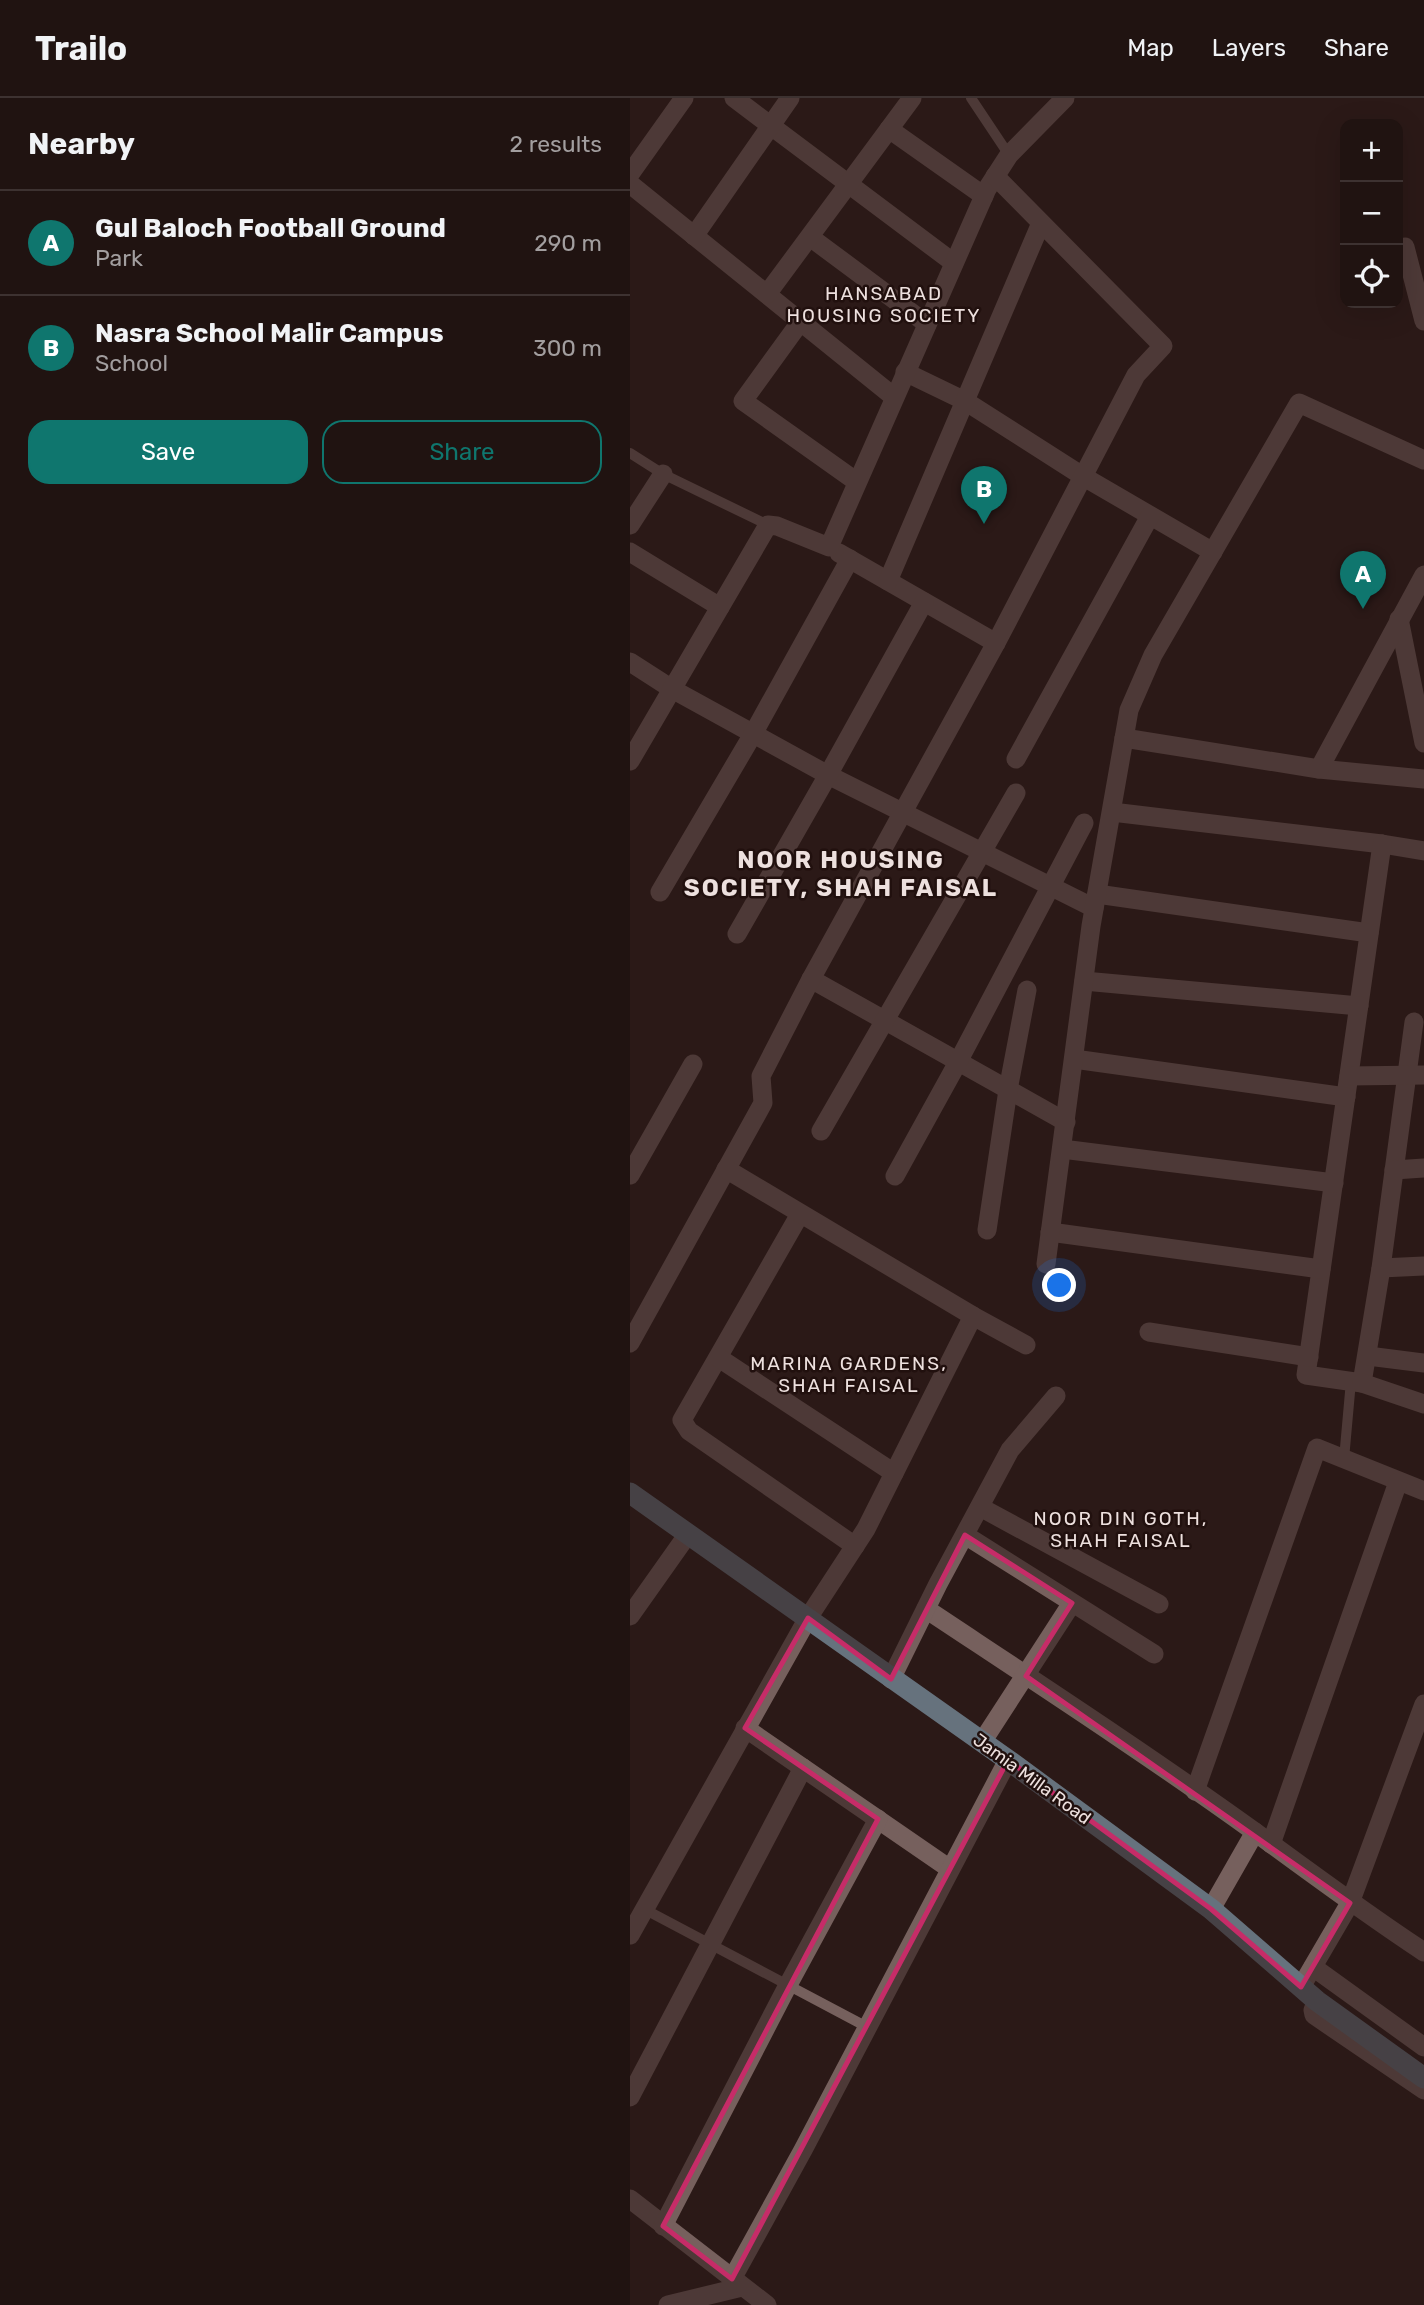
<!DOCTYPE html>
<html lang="en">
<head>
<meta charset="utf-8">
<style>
  body { margin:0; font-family:Rubik,sans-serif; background:#281c1a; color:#f1f3f6 }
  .controls { position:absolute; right:21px; top:21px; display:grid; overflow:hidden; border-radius:14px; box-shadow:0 7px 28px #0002 }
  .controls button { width:63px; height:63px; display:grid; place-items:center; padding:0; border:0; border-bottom:2px solid #3d3231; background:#201311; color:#f1f3f6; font:35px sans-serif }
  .you { position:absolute; left:430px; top:1188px; width:24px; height:24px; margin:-18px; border:5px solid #fff; border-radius:50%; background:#1a73e8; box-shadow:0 0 0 10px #1a73e833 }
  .badge { display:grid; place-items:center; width:46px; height:46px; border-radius:50%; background:#0f766e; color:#fff; font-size:23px; font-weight:700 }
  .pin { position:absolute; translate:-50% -58px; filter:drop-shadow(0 2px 4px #0008) }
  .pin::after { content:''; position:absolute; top:37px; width:24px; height:21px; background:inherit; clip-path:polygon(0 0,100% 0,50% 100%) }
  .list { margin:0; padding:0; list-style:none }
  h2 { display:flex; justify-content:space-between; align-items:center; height:91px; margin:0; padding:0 28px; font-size:30px }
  h2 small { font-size:23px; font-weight:400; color:#a29e9f }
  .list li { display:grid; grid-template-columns:46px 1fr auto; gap:21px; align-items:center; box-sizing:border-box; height:105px; padding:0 28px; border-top:2px solid #3d3231 }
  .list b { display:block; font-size:26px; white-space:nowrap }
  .list p { margin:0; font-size:23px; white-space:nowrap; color:#a29e9f }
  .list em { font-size:23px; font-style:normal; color:#a29e9f }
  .actions { display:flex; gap:14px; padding:21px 28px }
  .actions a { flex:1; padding:16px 0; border:2px solid #0f766e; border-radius:21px; text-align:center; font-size:24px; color:#0f766e }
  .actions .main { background:#0f766e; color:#fff }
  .icon { flex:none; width:38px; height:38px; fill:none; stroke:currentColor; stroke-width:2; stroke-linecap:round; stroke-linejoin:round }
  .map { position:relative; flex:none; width:794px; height:2207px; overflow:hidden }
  header { display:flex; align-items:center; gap:42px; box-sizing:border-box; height:98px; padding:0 35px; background:#201311; border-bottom:2px solid #3d3231 }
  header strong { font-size:33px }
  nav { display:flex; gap:38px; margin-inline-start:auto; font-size:24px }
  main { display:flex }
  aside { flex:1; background:#201311 }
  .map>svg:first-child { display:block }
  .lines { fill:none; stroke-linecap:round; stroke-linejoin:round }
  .service { stroke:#76605d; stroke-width:10 }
  .minor { stroke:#76605d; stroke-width:19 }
  .secondary { stroke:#66727d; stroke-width:21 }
  .marked { fill:none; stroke:#c62c68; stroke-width:5; stroke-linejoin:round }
  .labels { text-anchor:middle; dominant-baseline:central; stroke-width:5; stroke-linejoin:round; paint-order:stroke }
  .street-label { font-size:18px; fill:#ede0de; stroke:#21100e }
  .neighbourhood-label { font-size:19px; letter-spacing:2px; fill:#ede0de; stroke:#21100e }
  .district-label { font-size:24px; font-weight:bold; letter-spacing:2px; fill:#ede0de; stroke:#21100e }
</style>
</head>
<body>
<header>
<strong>Trailo</strong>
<nav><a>Map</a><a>Layers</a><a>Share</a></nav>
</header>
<main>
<aside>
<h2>Nearby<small>2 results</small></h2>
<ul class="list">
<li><span class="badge">A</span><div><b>Gul Baloch Football Ground</b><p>Park</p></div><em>290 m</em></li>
<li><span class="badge">B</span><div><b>Nasra School Malir Campus</b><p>School</p></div><em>300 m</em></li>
</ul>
<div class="actions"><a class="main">Save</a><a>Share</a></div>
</aside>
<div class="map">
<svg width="794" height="2207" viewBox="0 0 794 2207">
  <rect width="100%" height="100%" fill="#2b1917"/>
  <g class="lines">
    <g class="service">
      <polyline points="341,0 379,57"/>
      <polyline points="0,355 33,376 138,427"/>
      <polyline points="714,1361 721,1283"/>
      <polyline points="14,1811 237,1929"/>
    </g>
    <g class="minor">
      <polyline points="104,0 324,165"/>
      <polyline points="259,31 354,98"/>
      <polyline points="0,76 54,0"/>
      <polyline points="0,86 264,299"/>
      <polyline points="64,138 160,0"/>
      <polyline points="180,139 297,226"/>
      <polyline points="775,149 794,223"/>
      <polyline points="137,196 282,0"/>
      <polyline points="171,223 113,303 227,384"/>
      <polyline points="275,274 335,303 454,379 583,454"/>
      <polyline points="0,427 33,376"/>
      <polyline points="0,454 90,509"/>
      <polyline points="209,455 366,545"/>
      <polyline points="258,483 411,125"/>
      <polyline points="769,521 794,645"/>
      <polyline points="0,564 42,591 198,677 464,810"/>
      <polyline points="494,640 689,671 794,681"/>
      <polyline points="386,661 520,418"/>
      <polyline points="0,663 138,427 147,428 199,449 357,91 379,57 435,0"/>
      <polyline points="689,671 794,477"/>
      <polyline points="482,714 752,746 794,753"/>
      <polyline points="752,746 676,1277 732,1285 751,1170 784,924"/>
      <polyline points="30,794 123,636 220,461"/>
      <polyline points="467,796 739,835"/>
      <polyline points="107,836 198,677 294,504"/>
      <polyline points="181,881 436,1024"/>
      <polyline points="454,883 729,908"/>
      <polyline points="444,961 716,999"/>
      <polyline points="719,978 794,977"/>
      <polyline points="191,1033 386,695"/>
      <polyline points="432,1051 704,1085"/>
      <polyline points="764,1072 794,1070"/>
      <polyline points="0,1077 63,966"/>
      <polyline points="265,1078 328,964 454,725"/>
      <polyline points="170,1116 52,1322 59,1333 225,1448"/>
      <polyline points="357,1132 378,992 397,892"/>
      <polyline points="420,1134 691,1171"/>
      <polyline points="416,1166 461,828 499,612 523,557 669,305 794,362"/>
      <polyline points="751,1170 794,1168"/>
      <polyline points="343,1218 396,1247"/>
      <polyline points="519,1234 679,1259"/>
      <polyline points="0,1245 133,1005 131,978 181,881 366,545 506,277 533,248 365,78"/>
      <polyline points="738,1258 794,1265"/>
      <polyline points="89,1260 264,1375"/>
      <polyline points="732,1285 794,1306"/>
      <polyline points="350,1409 529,1506"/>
      <polyline points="335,1437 524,1556"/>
      <path d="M296 1511C406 1584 518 1657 625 1734 681 1775 736 1816 794 1854"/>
      <polyline points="0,1518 58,1436"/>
      <polyline points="261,1581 308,1486 380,1352 426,1298"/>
      <polyline points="115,1630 320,1771"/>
      <polyline points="352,1644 442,1505"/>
      <polyline points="565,1693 687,1350 794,1393"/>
      <polyline points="641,1746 768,1384"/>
      <polyline points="581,1811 625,1734"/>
      <polyline points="0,1837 178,1520 236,1431 343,1218 96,1071"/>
      <polyline points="683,1869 794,1949"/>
      <polyline points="671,1889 720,1805 794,1606"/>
      <polyline points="687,1903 683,1912 684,1917 794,1992"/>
      <polyline points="0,1999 173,1670"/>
      <polyline points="0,2101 137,2207"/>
      <polyline points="33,2128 158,1887 248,1721"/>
      <polyline points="102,2181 173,2052 378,1662"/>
      <polyline points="38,2207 112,2189"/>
    </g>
    <polyline class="secondary" points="0,1395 378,1662 581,1811 687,1903 794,1980"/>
  </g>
  <path d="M0 0H794V2207H0ZM335 1437 442 1505 396 1578 720 1805 671 1889 581 1811 378 1662 102 2181 33 2128 248 1721 115 1630 178 1520 261 1581Z" fill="#2b1917" fill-opacity=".55" fill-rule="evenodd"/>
  <path class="marked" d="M335 1437 442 1505 396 1578 720 1805 671 1889 581 1811 378 1662 102 2181 33 2128 248 1721 115 1630 178 1520 261 1581Z"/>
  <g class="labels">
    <g class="street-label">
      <text transform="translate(402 1681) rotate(36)">Jamia Milla Road</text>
    </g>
    <g class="neighbourhood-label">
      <text x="254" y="195">HANSABAD<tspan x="254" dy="22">HOUSING SOCIETY</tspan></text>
      <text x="219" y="1265">MARINA GARDENS,<tspan x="219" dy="22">SHAH FAISAL</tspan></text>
      <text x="491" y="1420">NOOR DIN GOTH,<tspan x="491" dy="22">SHAH FAISAL</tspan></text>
    </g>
    <g class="district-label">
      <text x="211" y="762">NOOR HOUSING<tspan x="211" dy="28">SOCIETY, SHAH FAISAL</tspan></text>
    </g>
  </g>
</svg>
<div class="controls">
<button>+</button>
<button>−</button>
<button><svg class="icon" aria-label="locate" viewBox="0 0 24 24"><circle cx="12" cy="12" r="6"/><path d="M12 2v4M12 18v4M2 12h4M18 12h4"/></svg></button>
</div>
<div class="you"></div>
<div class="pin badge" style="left:733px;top:511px">A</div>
<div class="pin badge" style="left:354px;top:426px">B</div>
</div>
</main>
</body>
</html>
